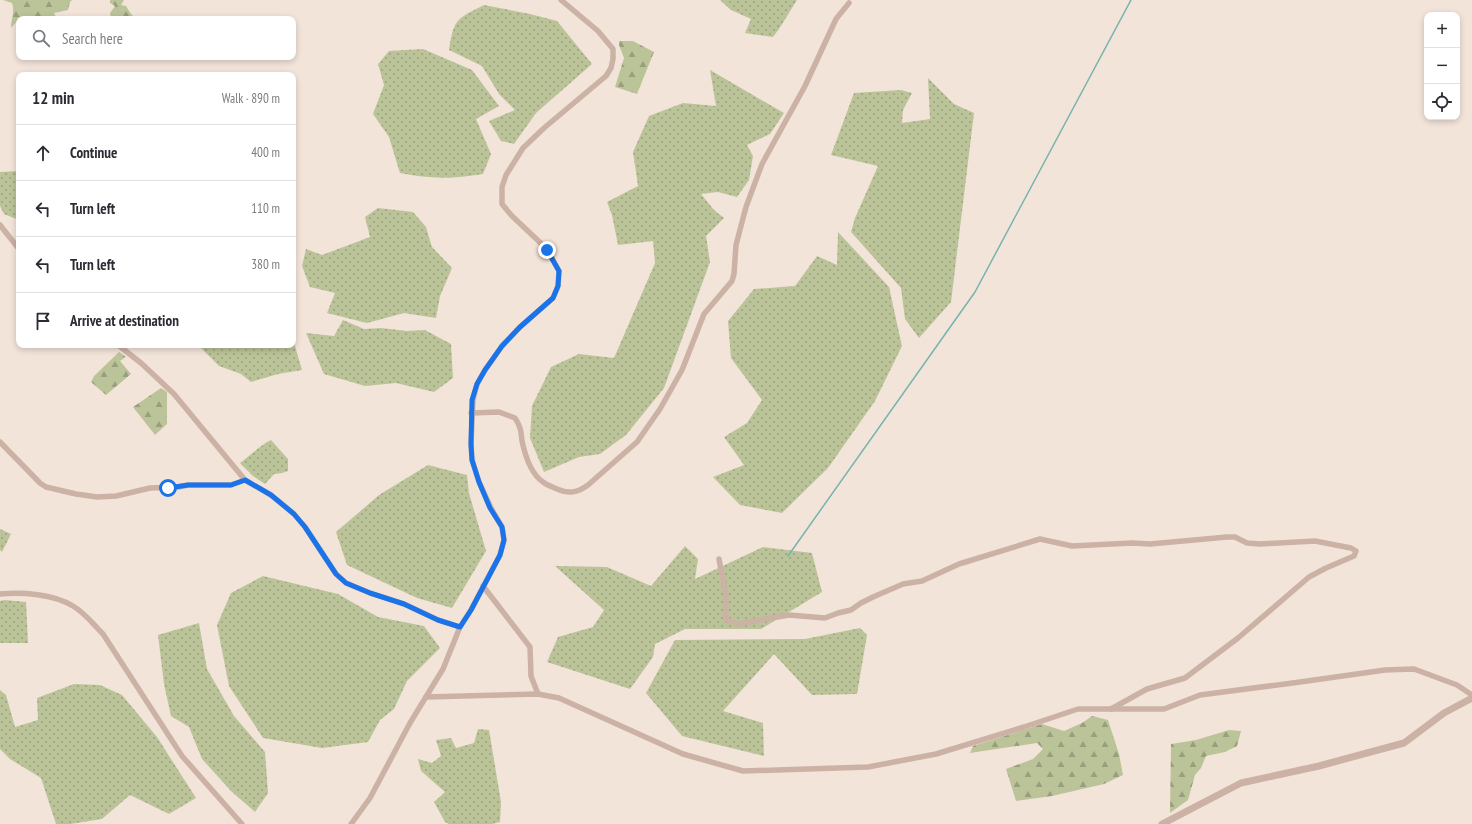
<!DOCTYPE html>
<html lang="en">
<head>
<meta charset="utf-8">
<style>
  body { margin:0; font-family:"PT Sans Narrow",sans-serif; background:#f2f2f3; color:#2b2b33 }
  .controls { position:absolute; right:12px; top:12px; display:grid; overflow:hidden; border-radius:8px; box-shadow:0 2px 6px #0003 }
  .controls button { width:36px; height:36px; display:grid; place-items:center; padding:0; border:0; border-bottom:1px solid #e1e1e2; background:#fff; color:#2b2b33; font:20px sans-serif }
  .stop { position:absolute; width:12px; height:12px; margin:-9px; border:3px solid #1a73e8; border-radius:50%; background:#fff }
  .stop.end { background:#1a73e8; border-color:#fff; box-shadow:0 1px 4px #0008 }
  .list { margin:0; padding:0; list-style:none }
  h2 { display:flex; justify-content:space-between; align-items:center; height:52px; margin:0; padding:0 16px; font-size:17px }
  h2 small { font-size:13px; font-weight:400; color:#7c7c81 }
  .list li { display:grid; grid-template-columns:26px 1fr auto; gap:12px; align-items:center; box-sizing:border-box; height:56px; padding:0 16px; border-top:1px solid #e1e1e2 }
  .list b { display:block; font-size:15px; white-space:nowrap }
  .list em { font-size:13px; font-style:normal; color:#7c7c81 }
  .icon { flex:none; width:22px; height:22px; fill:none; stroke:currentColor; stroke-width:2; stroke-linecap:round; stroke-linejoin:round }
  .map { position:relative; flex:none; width:1472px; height:824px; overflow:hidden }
  .search { position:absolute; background:#fff; box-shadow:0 2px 6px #0003; left:16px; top:16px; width:280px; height:44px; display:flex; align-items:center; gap:10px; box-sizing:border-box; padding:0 14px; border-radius:8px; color:#7c7c81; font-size:15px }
  .panel { position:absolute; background:#fff; box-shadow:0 2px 6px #0003; left:16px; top:72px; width:280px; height:276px; border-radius:8px }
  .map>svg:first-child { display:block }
  .grass { fill:url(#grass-dots) }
  .forest { fill:url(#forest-firs) }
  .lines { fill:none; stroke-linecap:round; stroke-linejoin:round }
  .stream { stroke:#76b3ad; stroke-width:1.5 }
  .minor { stroke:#ccb1a5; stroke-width:5.5 }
  .tertiary { stroke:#ccb1a5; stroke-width:7 }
  .route { stroke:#1a73e8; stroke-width:5 }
</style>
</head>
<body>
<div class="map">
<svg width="1472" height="824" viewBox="0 0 1472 824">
  <defs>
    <pattern id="grass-dots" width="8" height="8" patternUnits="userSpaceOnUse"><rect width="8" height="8" fill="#bbc499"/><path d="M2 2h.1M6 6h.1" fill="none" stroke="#999f7d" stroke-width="1.8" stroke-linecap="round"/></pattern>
    <pattern id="forest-firs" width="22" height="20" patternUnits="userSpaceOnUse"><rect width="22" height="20" fill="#bbc499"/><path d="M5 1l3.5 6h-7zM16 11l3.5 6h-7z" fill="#999f7d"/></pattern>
  </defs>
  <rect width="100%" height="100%" fill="#f3e4da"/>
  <g class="grass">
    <polygon points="720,0 797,0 779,29 773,37 745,33 751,19 731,10"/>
    <path d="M484 5 530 14 557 21 592 64 536 113 514 144 501 141 489 121 515 110 499 94 482 66 449 50C454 19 456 19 484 5Z"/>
    <path d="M423 49 472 70 499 106 476 119 491 154 483 174C453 179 429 179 400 173L389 137 373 114 384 85 378 64 389 51Z"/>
    <polygon points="710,70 784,113 770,134 747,145 753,156 749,180 737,197 718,192 701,194 714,210 724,218 706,236 710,262 664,388 626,435 600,454 579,457 544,472 530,438 532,406 551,367 579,354 614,358 655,263 653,241 618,245 612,215 607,202 638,186 633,152 649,116 683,103 716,106"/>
    <polygon points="928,78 954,104 974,113 951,302 919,338 905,319 901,288 851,232 855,218 878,166 831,155 854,93 901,90 912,93 903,110 902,123 930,119"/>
    <polygon points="19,171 19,220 4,214 0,206 0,172"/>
    <polygon points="378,208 413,212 426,227 432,247 452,268 440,296 436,318 404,313 367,323 327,313 335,293 310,287 302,266 306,249 322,255 370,237 365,217"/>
    <polygon points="838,232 889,287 902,346 875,401 828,468 782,513 740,505 713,477 744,465 724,437 747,423 762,400 731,358 728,321 754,289 795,286 817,256 837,265"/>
    <polygon points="343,320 364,329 381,328 407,331 425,330 451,344 453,378 434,392 396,383 365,386 324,374 306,333 334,336"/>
    <polygon points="293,339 302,370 278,374 251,382 241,374 219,366 198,345 293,345"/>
    <path d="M271 440 288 459V471L282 473 274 474 265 484 253 476 240 463C251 455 259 446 271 440Z"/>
    <polygon points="428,465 467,475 469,493 486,551 452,608 417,598 347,565 336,532 379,495"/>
    <polygon points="0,529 11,534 2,552 0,550"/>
    <polygon points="685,546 698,559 695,579 763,547 812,553 822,592 761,629 685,629 655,644 653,657 630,689 547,662 558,637 593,627 604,610 555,566 607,567 651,586"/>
    <polygon points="263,576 338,594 378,617 424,626 440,648 407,681 394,709 380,720 368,742 322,748 263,738 229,686 217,625 231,593"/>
    <polygon points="5,600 26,602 28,643 0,643 0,601"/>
    <polygon points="199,623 207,669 234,716 265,752 268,793 255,812 231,791 202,759 189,727 171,716 164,684 158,635"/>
    <polygon points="860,628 867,635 857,694 812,695 774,654 723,711 763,723 764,756 682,736 646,693 675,640 805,639"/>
    <polygon points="74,684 100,685 122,695 157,737 196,798 169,814 130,795 102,819 70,824 56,824 41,778 10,759 0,749 0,690 6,695 15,727 38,720 37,698"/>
    <polygon points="478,729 489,730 501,802 500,822 492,824 449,824 445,822 434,802 445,792 421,771 418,759 432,763 441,756 436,740 451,738 456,748 474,743"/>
  </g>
  <g class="forest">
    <path d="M3 0H72L70 2 68 10 54 13 57 19H19L11 28C11 20 15 11 12 3Z"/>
    <polygon points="110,0 124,0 121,5 126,6 131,14 136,19 111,19 110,13 115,6 110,3"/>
    <polygon points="619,41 633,41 654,52 637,94 615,87 624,58 619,45"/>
    <polygon points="119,352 126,357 120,361 131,374 106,395 91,382 94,376"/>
    <polygon points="161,388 167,392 167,424 155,435 133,407"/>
    <polygon points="1092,716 1108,720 1119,754 1123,775 1104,784 1052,796 1016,801 1006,769 1033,759 1043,749 1037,743 970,753 973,746 1042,724 1064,731 1082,723"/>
    <polygon points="1229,730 1241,731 1237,746 1225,752 1206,756 1201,768 1195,775 1188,800 1170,813 1171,744 1196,740"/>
  </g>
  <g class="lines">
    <polyline class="stream" points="788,556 975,292 1131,0"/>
    <g class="minor">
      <polyline points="0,225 19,249"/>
      <polyline points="118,345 141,363 174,394 245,480 271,495 294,514 305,527 336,574 346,583 370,593 404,604 438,620 460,627"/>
      <path d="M471 413 499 412 515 418C521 427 521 432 522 441 525 455 531 474 543 482 547 485 552 487 557 489 569 494 577 493 588 485L637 442 660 409 682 370 704 314 732 281 734 274 736 245 746 207 762 164 805 86 836 19 849 3"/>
      <polyline points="0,442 40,483 46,487 76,494 97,497 116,496 150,488 179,487 188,485 231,485 245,480"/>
      <path d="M719 559C721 572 725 584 726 598 726 606 725 612 727 620L738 624 789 615 825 618 838 613 851 610 861 603 873 597 903 584 922 581 959 564 1040 539 1072 546 1132 543 1150 544 1227 537H1235L1247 543 1260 544 1315 541 1351 548 1356 551 1354 556 1326 568 1309 577 1238 638 1185 678 1147 689 1111 709"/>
      <polyline points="483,586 530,647 531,676 538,694"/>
      <path d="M0 594C23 592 53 594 73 606 85 613 93 624 103 634L182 756 242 824"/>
      <polyline points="426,697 538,694 559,698 683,754 743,771 868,767 936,754 1024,727 1078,709 1164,709 1200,695 1300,682 1385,670 1414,669 1457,685 1472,695"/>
      <polyline points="351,824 370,798 410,723 443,669 460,627 471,610 500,555 504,540 502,527 491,508 479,482 472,460 471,444 473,400 477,384 485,370 502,346 520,327 553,298 558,286 559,271 547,249 512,216 502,204 502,187 506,175 523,148 544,128 606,76 611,68 613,59 613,49 598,31 561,0"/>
    </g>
    <polyline class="tertiary" points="1162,824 1241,783 1319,766 1404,743 1444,713 1472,698"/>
  </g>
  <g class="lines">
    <polyline class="route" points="168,488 188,485 231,485 245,480 271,495 294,514 305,527 336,574 346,583 370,593 404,604 438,620 460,627 471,610 500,555 504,540 502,527 490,508 479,482 472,460 471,444 472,400 477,384 485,370 502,346 520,327 553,298 558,286 559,271 547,250"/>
  </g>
</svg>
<div class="controls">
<button>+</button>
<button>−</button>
<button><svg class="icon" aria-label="locate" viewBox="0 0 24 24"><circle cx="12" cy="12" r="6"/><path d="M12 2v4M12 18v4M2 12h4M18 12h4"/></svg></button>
</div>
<div class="stop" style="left:168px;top:488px"></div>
<div class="stop end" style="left:547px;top:250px"></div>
<div class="search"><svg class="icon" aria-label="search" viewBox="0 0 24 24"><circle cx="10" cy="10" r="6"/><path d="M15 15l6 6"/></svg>Search here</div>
<section class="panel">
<h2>12 min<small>Walk · 890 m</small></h2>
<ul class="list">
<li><svg class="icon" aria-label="ahead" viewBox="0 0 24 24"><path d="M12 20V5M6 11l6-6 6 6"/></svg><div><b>Continue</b></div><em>400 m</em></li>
<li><svg class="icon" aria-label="left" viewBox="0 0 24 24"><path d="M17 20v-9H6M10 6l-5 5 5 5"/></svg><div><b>Turn left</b></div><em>110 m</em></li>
<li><svg class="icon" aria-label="left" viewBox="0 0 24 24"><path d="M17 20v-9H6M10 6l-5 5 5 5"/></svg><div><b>Turn left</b></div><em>380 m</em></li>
<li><svg class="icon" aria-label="arrive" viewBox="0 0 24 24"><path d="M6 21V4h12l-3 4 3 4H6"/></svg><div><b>Arrive at destination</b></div></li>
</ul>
</section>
</div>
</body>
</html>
